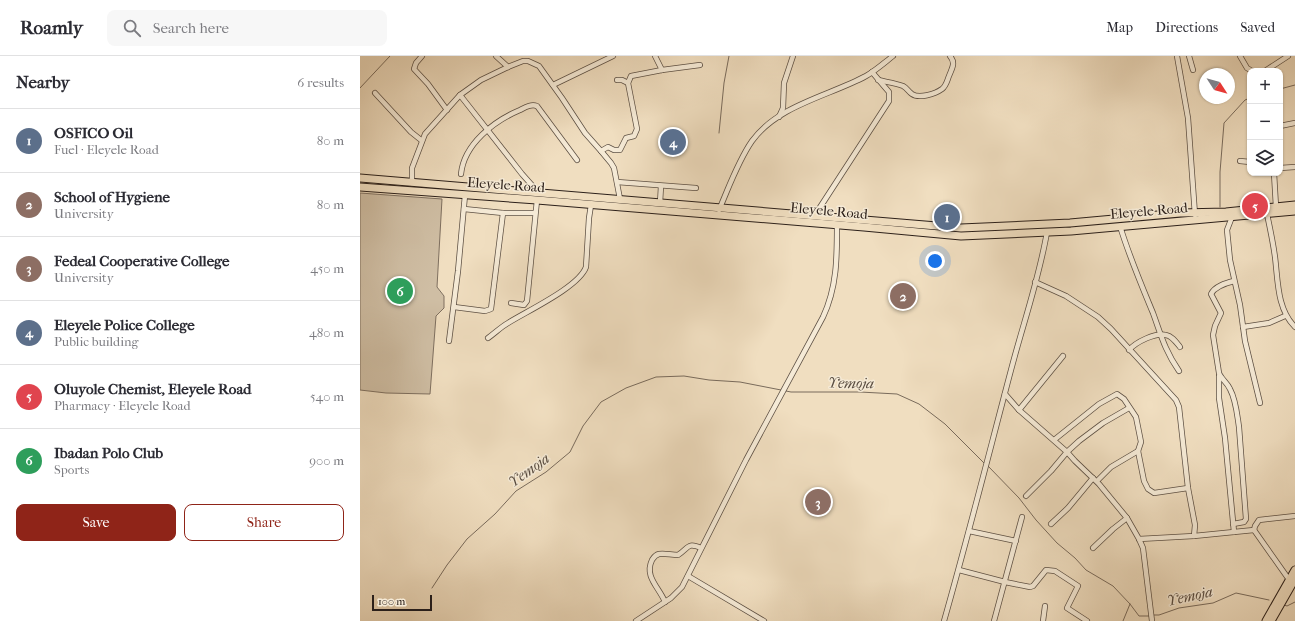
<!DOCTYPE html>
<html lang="en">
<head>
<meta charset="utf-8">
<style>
  body { margin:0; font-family:"IM FELL French Canon",serif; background:#f7f7f7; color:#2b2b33 }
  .controls { position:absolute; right:12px; top:12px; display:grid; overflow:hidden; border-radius:8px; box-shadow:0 1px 3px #0004 }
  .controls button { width:36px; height:36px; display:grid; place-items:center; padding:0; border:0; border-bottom:1px solid #e1e1e2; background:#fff; color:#2b2b33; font:20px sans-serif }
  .compass { position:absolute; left:839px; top:12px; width:36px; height:36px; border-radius:50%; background:#fff; box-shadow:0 1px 3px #0004; rotate:126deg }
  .scale { position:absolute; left:12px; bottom:10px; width:60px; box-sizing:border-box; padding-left:4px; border:2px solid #2c201a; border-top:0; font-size:11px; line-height:14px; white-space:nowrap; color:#2c201a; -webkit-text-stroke:3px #f5ead6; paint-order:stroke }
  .you { position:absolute; left:575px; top:205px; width:14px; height:14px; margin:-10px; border:3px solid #fff; border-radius:50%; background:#1a73e8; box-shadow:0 0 0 6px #1a73e833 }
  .badge { display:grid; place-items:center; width:26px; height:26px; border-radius:50%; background:#8f2418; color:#fff; font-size:13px; font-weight:700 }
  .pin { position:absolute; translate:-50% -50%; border:2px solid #fff; box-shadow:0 1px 4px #0006 }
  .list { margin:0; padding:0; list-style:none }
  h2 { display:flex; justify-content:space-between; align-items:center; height:52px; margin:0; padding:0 16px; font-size:17px }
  h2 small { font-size:13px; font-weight:400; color:#7c7c81 }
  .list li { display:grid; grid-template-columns:26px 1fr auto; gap:12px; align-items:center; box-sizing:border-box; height:64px; padding:0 16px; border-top:1px solid #e1e1e2 }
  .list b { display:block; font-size:15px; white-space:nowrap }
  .list p { margin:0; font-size:13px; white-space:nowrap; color:#7c7c81 }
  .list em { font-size:13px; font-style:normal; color:#7c7c81 }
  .actions { display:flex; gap:8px; padding:12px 16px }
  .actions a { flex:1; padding:9px 0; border:1px solid #8f2418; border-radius:8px; text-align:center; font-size:14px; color:#8f2418 }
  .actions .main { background:#8f2418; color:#fff }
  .icon { flex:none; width:22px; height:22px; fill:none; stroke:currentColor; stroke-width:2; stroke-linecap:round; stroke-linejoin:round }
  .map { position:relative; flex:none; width:935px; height:565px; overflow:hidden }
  header { display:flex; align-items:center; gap:24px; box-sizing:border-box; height:56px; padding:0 20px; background:#fff; border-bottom:1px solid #e1e1e2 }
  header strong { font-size:19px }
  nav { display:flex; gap:22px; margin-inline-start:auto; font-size:14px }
  .search { width:280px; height:36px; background:#f7f7f7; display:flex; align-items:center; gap:10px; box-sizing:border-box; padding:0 14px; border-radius:8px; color:#7c7c81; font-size:15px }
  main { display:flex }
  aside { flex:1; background:#fff }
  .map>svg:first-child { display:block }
  .green { fill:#cfbea4; stroke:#7e6f5f }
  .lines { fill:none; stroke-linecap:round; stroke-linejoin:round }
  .stream { stroke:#796b5c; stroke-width:1 }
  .street-casing { stroke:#5d5044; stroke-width:6 }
  .primary-casing { stroke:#2c201a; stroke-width:9 }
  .street { stroke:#f5ead6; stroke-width:4.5 }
  .primary { stroke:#f0dec0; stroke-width:7 }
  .labels { text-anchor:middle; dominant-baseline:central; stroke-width:3; stroke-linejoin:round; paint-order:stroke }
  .street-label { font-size:14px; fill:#2c201a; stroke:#f5ead6 }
  .water-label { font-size:15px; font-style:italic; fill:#594c40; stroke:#f5ead6 }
</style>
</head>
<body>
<header>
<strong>Roamly</strong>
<div class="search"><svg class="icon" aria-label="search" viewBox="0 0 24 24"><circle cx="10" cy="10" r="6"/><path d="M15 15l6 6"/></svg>Search here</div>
<nav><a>Map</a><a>Directions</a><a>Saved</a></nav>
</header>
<main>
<aside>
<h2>Nearby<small>6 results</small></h2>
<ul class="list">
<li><span class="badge" style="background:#5c6f8a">1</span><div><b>OSFICO Oil</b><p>Fuel · Eleyele Road</p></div><em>80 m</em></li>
<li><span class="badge" style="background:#8d6e63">2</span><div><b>School of Hygiene</b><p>University</p></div><em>80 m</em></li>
<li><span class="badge" style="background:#8d6e63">3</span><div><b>Fedeal Cooperative College</b><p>University</p></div><em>450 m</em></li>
<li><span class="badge" style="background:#5c6f8a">4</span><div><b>Eleyele Police College</b><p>Public building</p></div><em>480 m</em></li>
<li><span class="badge" style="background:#e0444e">5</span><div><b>Oluyole Chemist, Eleyele Road</b><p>Pharmacy · Eleyele Road</p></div><em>540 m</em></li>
<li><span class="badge" style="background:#2e9e5b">6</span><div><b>Ibadan Polo Club</b><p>Sports</p></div><em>900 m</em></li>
</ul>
<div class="actions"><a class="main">Save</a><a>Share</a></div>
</aside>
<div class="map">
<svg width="935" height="565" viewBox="0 0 935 565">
  <rect width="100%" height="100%" fill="#f0dec0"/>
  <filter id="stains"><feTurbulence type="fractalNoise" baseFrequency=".005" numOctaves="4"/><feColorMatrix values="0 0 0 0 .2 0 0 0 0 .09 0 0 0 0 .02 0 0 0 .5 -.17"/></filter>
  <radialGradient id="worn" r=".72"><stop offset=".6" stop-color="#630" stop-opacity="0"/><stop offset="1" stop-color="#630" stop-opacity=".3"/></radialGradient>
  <polygon class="green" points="0,137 82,143 77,231 84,240 84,252 76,260 70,338 26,337 0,334"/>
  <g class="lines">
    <g class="stream">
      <polyline points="0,32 30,0"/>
      <polyline points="920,33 935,29"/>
      <polyline points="359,77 364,27 369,0"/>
      <polyline points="860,151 860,116 864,67 885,44 890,42"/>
      <polyline points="426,335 431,336 500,336 537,338 559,348 585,368 625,408"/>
      <polyline points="628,410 659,442 676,464 697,487 715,502 726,514 753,530 770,548 779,560 789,560"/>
      <polyline points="72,532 87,509 107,483 135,458 156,435 186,416 210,396 223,370 241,346 266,332 296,321 324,320 349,324 380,326 421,334"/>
      <polyline points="924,549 927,550 935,546"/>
      <polyline points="792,559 799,559 819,552 853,547 876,537 909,544"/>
      <polyline points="763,565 770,548"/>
    </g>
    <g class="street-casing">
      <g id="street">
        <polyline points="62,0 56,7 54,13 68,28 87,54"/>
        <polyline points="136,0 148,11"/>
        <polyline points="295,0 302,14"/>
        <polyline points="817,0 828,62 835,159"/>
        <polyline points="829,0 833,14"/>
        <polyline points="880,0 887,12 892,15"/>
        <polyline points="905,15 928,0"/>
        <polyline points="257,24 262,24 268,27"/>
        <path d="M518 24C526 26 535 27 543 30 547 32 548 35 552 38 559 43 575 38 582 33 586 30 587 25 589 20 592 12 596 7 590 0"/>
        <polyline points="193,29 253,0"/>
        <polyline points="15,37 51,76 61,84"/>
        <polyline points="100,39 162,118 178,136"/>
        <polyline points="419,61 423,52 424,27 433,0"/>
        <polyline points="920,70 935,67"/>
        <polyline points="241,95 248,91 254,94 260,94 266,82 274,80 277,73 268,27 271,20 302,14 340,9"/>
        <polyline points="880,105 890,106"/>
        <polyline points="920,112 935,111"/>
        <polyline points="914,117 916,151"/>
        <path d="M101 118C104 88 134 65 160 54 166 51 171 48 177 50L217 104"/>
        <polyline points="257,126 336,132"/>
        <polyline points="52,127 52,112 65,78 100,39 121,24 148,11 163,5 168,5 179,10 202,42 225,77 241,95 251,107 254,112 260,143"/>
        <polyline points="300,147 301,130"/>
        <polyline points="104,153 143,157 175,157"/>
        <path d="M359 154C369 131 378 105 392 85 418 49 469 40 506 20 515 15 524 7 533 0"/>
        <path d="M907 158C910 172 913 186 915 201 918 225 917 253 935 271"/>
        <polyline points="455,159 529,45 529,36 512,16"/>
        <polyline points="872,161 867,174 870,204 880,249 885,285 900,347"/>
        <path d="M760 170C769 200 781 228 793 257 801 279 805 295 819 315"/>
        <polyline points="675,226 706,240 738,261 751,273 816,344 819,351 828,432 835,469 834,480"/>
        <polyline points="151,247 164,249 167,245 177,144"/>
        <polyline points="94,251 125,255 131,253 143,157"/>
        <polyline points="883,271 909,267 925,260"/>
        <path d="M128 282C135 277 141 271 148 267 167 255 219 231 226 211L229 162 231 149"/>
        <polyline points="89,285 98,215 105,139"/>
        <path d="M769 294C776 286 796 276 806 279 812 280 816 286 820 291"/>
        <polyline points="859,320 859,342 865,382 874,476"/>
        <polyline points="645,338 659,354 707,396 715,405 739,428 767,462 779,483 783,492 792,565"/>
        <polyline points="659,354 703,300"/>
        <polyline points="694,384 739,348 757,338 764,343 776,361 781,386 778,395 784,425 788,433 794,437 828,432"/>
        <polyline points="737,425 751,411 778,395"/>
        <polyline points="666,440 691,415 707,396 719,385 743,367 769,352"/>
        <polyline points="691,468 708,452 733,422"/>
        <path d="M873 468 884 466 886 463 879 371C877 358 876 344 870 333 867 326 861 323 859 317L853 279 855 270 861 257 851 238C855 230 866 227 874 225"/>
        <polyline points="894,474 930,525"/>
        <polyline points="609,475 656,485"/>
        <polyline points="779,483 834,480 894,474 895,470 899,464 935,460"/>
        <polyline points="733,492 753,473 767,462"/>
        <polyline points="599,514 645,526 670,531 673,530 686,514 695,515 718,530 707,552 727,565"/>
        <polyline points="328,520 404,565"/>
        <path d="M305 546C299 531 284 521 292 504 294 501 295 499 299 498 305 497 311 499 318 499 329 492 327 486 341 492"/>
        <path d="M276 565 311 542 322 531 386 404 463 261C477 231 477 202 477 169"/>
        <path d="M584 565C608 481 629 397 651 314 663 268 679 223 687 176"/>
        <polyline points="634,565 662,461"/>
        <polyline points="683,565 685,550"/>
      </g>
    </g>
    <g class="primary-casing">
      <g id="primary">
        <polyline points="0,122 601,172 710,167 820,157 866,156 935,149"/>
        <polyline points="0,131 177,144 504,171 601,180 711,175 935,155"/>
        <polyline points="906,565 935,514"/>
        <polyline points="911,565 935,523"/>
      </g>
    </g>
    <use href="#street" class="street"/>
    <use href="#primary" class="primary"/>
  </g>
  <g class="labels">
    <g class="street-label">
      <text transform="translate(146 129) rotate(4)">Eleyele Road</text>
      <text transform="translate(469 155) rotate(5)">Eleyele Road</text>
      <text transform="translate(789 155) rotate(-5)">Eleyele Road</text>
    </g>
    <g class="water-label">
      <text transform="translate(491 327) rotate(1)">Yemoja</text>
      <text transform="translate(169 414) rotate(-36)">Yemoja</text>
      <text transform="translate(830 540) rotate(-12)">Yemoja</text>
    </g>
  </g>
  <rect width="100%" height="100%" filter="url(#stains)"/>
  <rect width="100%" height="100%" fill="url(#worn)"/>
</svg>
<div class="controls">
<button>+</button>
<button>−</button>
<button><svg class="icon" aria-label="layers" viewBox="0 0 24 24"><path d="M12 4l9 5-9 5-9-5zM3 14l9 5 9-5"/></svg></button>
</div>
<svg class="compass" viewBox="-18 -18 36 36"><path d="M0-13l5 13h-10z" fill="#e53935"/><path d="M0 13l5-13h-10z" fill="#7c7c81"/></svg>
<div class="scale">100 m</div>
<div class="you"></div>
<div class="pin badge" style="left:587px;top:161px;background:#5c6f8a">1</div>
<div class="pin badge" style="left:543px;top:240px;background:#8d6e63">2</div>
<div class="pin badge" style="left:458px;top:446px;background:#8d6e63">3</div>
<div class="pin badge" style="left:313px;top:86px;background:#5c6f8a">4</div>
<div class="pin badge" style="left:895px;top:150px;background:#e0444e">5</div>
<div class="pin badge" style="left:40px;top:235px;background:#2e9e5b">6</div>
</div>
</main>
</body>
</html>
